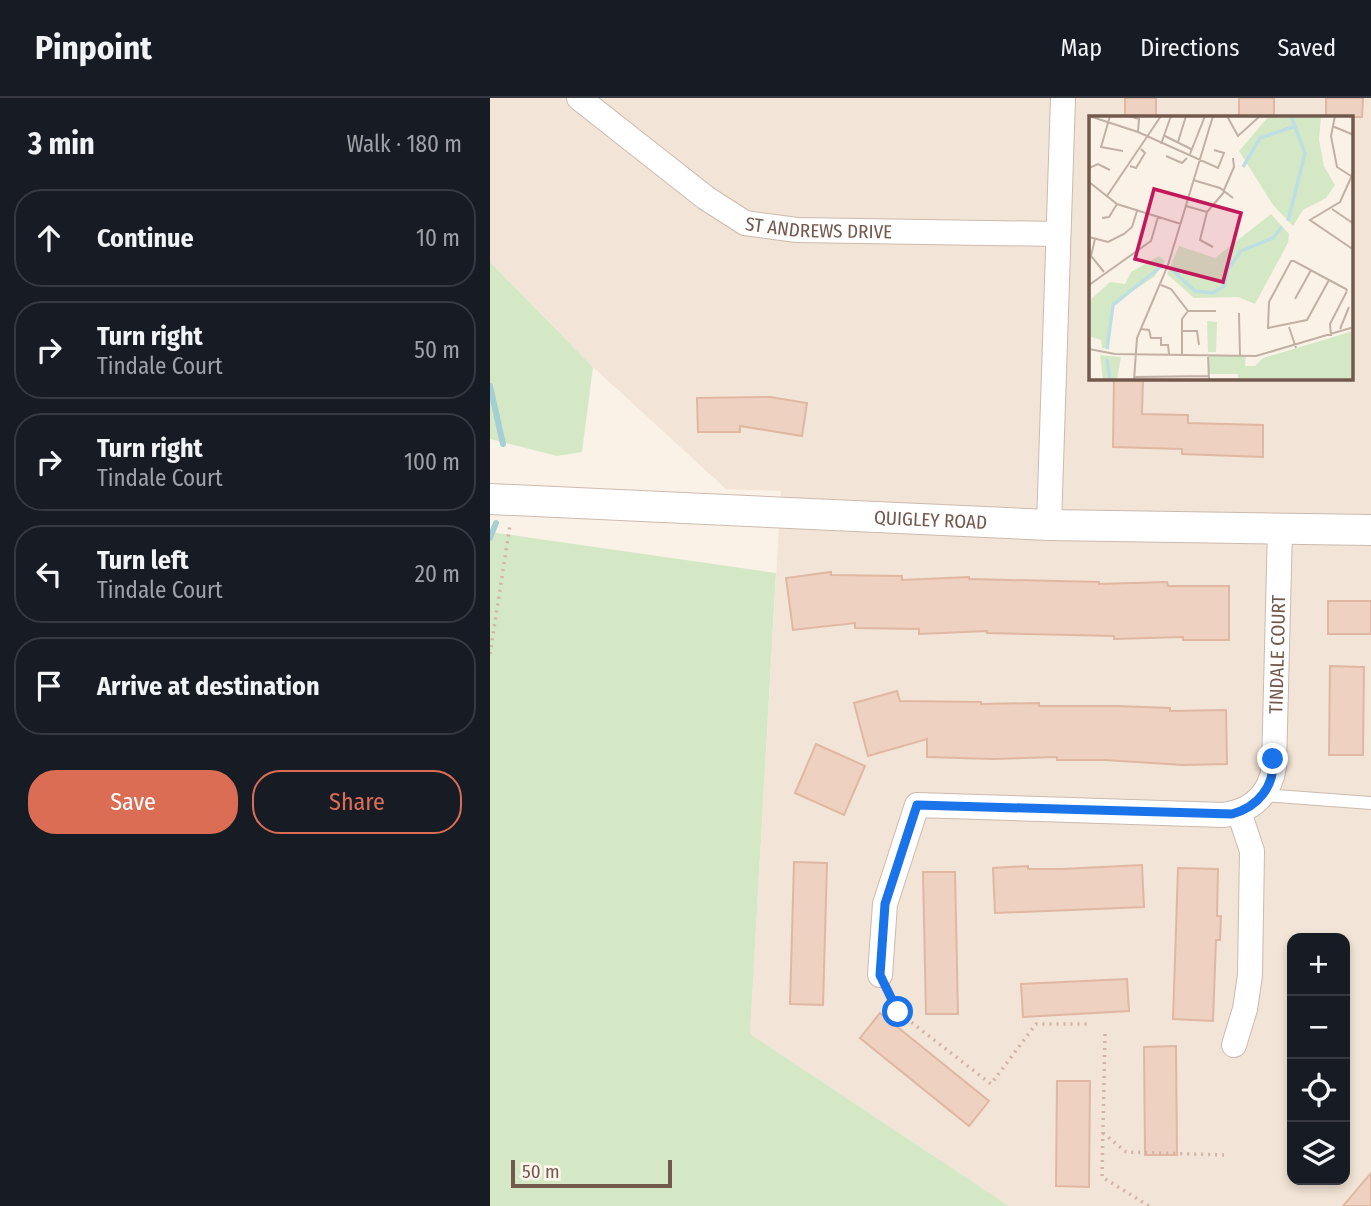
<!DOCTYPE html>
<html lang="en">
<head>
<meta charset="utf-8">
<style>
  body { margin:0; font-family:"Fira Sans Condensed",sans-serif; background:#20242c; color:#f1f3f6 }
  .controls { position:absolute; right:21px; bottom:21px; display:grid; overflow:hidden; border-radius:14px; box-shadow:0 4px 10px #0003 }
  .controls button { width:63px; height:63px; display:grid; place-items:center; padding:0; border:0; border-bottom:2px solid #363941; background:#171b24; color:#f1f3f6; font:35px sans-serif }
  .scale { position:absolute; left:21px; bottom:18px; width:161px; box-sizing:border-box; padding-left:7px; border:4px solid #73594d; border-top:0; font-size:19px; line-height:24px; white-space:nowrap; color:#73594d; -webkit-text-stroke:5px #fef6ed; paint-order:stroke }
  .stop { position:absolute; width:21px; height:21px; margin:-16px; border:5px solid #1a73e8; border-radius:50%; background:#fff }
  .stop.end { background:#1a73e8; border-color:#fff; box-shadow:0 2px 7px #0008 }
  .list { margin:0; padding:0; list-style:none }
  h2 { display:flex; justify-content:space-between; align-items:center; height:91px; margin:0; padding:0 28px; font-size:30px }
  h2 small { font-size:23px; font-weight:400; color:#9ea1a6 }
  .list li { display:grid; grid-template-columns:46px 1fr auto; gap:21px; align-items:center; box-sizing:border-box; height:98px; margin:0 14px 14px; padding:0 14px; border:2px solid #363941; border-radius:28px }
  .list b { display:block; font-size:26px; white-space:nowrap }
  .list p { margin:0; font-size:23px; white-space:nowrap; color:#9ea1a6 }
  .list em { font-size:23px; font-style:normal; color:#9ea1a6 }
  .actions { display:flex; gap:14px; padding:21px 28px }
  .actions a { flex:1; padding:16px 0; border:2px solid #dc6d55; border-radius:28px; text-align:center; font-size:24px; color:#dc6d55 }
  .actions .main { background:#dc6d55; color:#fff }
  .icon { flex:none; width:38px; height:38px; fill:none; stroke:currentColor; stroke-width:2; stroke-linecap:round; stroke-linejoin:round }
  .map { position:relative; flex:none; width:881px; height:1108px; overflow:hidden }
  header { display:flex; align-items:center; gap:42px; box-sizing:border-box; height:98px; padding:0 35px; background:#171b24; border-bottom:2px solid #363941 }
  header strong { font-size:33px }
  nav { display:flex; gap:38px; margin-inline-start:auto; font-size:24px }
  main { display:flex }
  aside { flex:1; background:#171b24 }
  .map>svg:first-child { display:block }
  .residential { fill:#f2e4d6; fill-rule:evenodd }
  .green { fill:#d5e8c6 }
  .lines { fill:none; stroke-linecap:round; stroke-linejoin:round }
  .stream { stroke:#a4cfd4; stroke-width:6 }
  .building { fill:#eed1c1; stroke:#e0b7a2; stroke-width:2 }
  .service-casing { stroke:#ccbaae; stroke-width:14 }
  .minor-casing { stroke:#ccbaae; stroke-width:26 }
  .tertiary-casing { stroke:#ccbaae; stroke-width:32 }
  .path { stroke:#d3b4a4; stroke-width:3.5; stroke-dasharray:2 5; stroke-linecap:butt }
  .service { stroke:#fff; stroke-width:12 }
  .minor { stroke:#fff; stroke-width:24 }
  .tertiary { stroke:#fff; stroke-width:30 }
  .route { stroke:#1a73e8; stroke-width:9 }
  .labels { text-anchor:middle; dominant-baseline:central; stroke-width:6; stroke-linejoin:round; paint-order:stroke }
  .street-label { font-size:19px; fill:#73594d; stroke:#fef6ed }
  .inset-river { fill:none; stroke:#bddfe3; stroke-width:3.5 }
  .inset-road { fill:none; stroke:#c1b0a4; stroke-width:2 }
  .view { fill:#c2185b; fill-opacity:0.15; stroke:#c2185b; stroke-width:3.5 }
  .inset-edge { fill:none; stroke:#73594d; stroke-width:3.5 }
</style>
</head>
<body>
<header>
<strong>Pinpoint</strong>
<nav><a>Map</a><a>Directions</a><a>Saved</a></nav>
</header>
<main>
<aside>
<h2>3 min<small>Walk · 180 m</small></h2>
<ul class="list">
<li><svg class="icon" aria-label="ahead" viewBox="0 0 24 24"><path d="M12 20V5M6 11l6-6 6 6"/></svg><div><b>Continue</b></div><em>10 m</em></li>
<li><svg class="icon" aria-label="right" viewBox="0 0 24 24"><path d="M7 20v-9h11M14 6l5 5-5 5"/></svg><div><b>Turn right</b><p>Tindale Court</p></div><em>50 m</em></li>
<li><svg class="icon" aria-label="right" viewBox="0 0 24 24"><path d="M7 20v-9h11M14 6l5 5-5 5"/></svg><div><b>Turn right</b><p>Tindale Court</p></div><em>100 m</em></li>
<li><svg class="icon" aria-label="left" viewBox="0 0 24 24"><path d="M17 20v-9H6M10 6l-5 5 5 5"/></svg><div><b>Turn left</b><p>Tindale Court</p></div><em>20 m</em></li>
<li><svg class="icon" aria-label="arrive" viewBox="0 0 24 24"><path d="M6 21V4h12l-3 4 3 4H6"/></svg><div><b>Arrive at destination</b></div></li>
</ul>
<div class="actions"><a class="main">Save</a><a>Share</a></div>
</aside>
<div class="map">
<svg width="881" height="1108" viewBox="0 0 881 1108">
  <rect width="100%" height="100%" fill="#fbf2e7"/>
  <path class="residential" d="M0 0H881V1108H519L260 936 291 393 236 391 103 269 0 164ZM601 19H862V280H601ZM802 840H855V1082H802Z"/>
  <g class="green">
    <polygon points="0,164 103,269 92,354 67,358 0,341"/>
    <polygon points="0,434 286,475 260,936 519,1108 0,1108"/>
  </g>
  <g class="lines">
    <g class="stream">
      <polyline points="0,288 13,346"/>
      <polyline points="0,440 6,425"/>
    </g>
  </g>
  <g class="building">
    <rect x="635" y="0" width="31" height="19"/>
    <rect x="749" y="0" width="35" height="19"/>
    <polygon points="836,0 873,0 872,19 836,19"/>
    <polygon points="624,280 653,280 652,316 698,317 698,325 773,327 773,359 692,356 692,351 623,349"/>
    <polygon points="280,299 317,305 312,338 250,328 250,334 208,334 207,300"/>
    <polygon points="341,474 341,477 412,478 412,482 479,479 479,481 609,484 609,486 677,484 678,488 739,488 739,542 693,542 693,539 624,541 624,538 497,535 497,533 429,536 429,531 365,530 365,525 303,532 296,480"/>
    <rect x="838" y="503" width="43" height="33"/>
    <polygon points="840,568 874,569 873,657 839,657"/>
    <polygon points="407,593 410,603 491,604 491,606 549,605 549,608 627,608 680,610 680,613 736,612 737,666 693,667 615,662 567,662 567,659 504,661 437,659 437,641 378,658 364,605"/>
    <polygon points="326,646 375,668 354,717 305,695"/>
    <polygon points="304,764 337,765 333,907 300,906"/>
    <polygon points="652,767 654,809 505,815 503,770 538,768 538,771 572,771"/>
    <polygon points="688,770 728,771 727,818 731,818 730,842 726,842 723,923 683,921"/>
    <polygon points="433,774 465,774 468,916 436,916"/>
    <polygon points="637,881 639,913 533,919 531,886"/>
    <polygon points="390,915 499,1003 479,1028 370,940"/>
    <polygon points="686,948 687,1057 655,1057 654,949"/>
    <polygon points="567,983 600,983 599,1089 566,1088"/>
    <polygon points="881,1075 881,1108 853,1108"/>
  </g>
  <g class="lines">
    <g class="service-casing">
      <polyline id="service" points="773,697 881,705"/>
    </g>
    <g class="minor-casing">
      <g id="minor">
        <path id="s1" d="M89 0 216 100 255 125 307 132 568 136"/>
        <polyline points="559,427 573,0"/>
        <path id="s2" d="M390 877 395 806 427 707 734 717C762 713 780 696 784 669L790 430"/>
        <polyline points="744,947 755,911 760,877 762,753 749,714"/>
      </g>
    </g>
    <g class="tertiary-casing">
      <g id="tertiary">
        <path id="s3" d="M0 401 559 427 881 432"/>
      </g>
    </g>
    <g class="path">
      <polyline points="0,556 20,427"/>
      <polyline points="400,898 408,914 501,986 546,926 599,926"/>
      <polyline points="615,936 612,1079 659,1108"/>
      <polyline points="613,1035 636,1054 734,1057"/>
    </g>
    <use href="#service" class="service"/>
    <use href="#minor" class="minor"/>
    <use href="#tertiary" class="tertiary"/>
  </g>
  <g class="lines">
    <path class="route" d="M408 914 390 877 395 806 427 707 742 716C768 709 785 688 783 661"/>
  </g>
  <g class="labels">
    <g class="street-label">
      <text stroke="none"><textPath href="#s1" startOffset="282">ST ANDREWS DRIVE</textPath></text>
      <text stroke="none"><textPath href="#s3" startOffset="441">QUIGLEY ROAD</textPath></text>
      <text stroke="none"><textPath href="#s2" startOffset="670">TINDALE COURT</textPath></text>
    </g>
  </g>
  <g transform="translate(599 18)">
    <rect width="264" height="264" fill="#fbf2e7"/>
    <path d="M180 0H232L230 24 235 50 246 69 237 82 214 94 204 110 184 89 150 35ZM182 98 200 118 199 127 166 188 149 181 105 182 78 158 90 130 126 142ZM70 140 76 145 65 161 22 189 20 233 13 232 12 224 0 220V185L21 166 36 168 42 156ZM118 205 128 206 127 236H119ZM264 215V264H149V258H119V239H157L156 250H166L174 242ZM11 239 32 241 28 264H14Z" fill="#d5e8c6"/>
    <path class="inset-river" d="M154 51 171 22 207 10M199 105 216 37 202 0M81 152 106 175 124 177 135 170 139 153 152 135 184 122 193 111M18 233 24 189 74 149M18 243 21 264"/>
    <path class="inset-road" d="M0 0 49 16 129 52 135 37 125 34M21 0 12 31 34 35M40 0 50 3 49 16M138 0 149 20 171 0M246 0 242 20 248 51 262 60M243 10 265 19M76 20 102 33M89 26 97 0M72 28 82 0M101 38 116 0M77 40 93 47 98 42M41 50 47 52 56 37 52 33M0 52 9 48 21 54M265 55 251 86 221 104 265 134M104 64 131 72 144 82M0 66 28 88 92 108M135 74 145 51 144 42M18 80 72 0M97 90 118 96M243 93 265 108M118 96 111 124 124 131M118 96 136 75M13 102 20 101 28 88M0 121 19 126 35 118 43 111 48 95M6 123 2 140 15 156M240 164 218 204 179 212 180 186 202 145H205L240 164 257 173 258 175M0 169 62 125 69 101M72 169 82 173 99 195H127M206 183 222 154M150 197 151 240M200 211 207 232M51 213 60 214 62 222H72V229H79L80 238M251 213 260 191M93 215H108L110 229M242 220 241 208 258 175M0 233 26 238 167 240 265 211M93 239V203L99 195M119 239 120 264M45 261 119 260M45 264 48 222 79 149 124 0"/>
    <path class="view" d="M65 73 152 97 134 166 46 143Z"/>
    <rect width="264" height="264" class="inset-edge"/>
  </g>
</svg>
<div class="controls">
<button>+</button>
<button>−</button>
<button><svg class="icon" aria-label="locate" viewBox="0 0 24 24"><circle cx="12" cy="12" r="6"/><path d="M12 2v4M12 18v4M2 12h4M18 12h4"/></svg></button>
<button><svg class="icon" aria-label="layers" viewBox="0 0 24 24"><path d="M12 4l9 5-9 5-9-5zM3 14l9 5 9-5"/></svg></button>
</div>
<div class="scale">50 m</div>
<div class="stop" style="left:408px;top:914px"></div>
<div class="stop end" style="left:783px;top:661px"></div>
</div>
</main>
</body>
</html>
